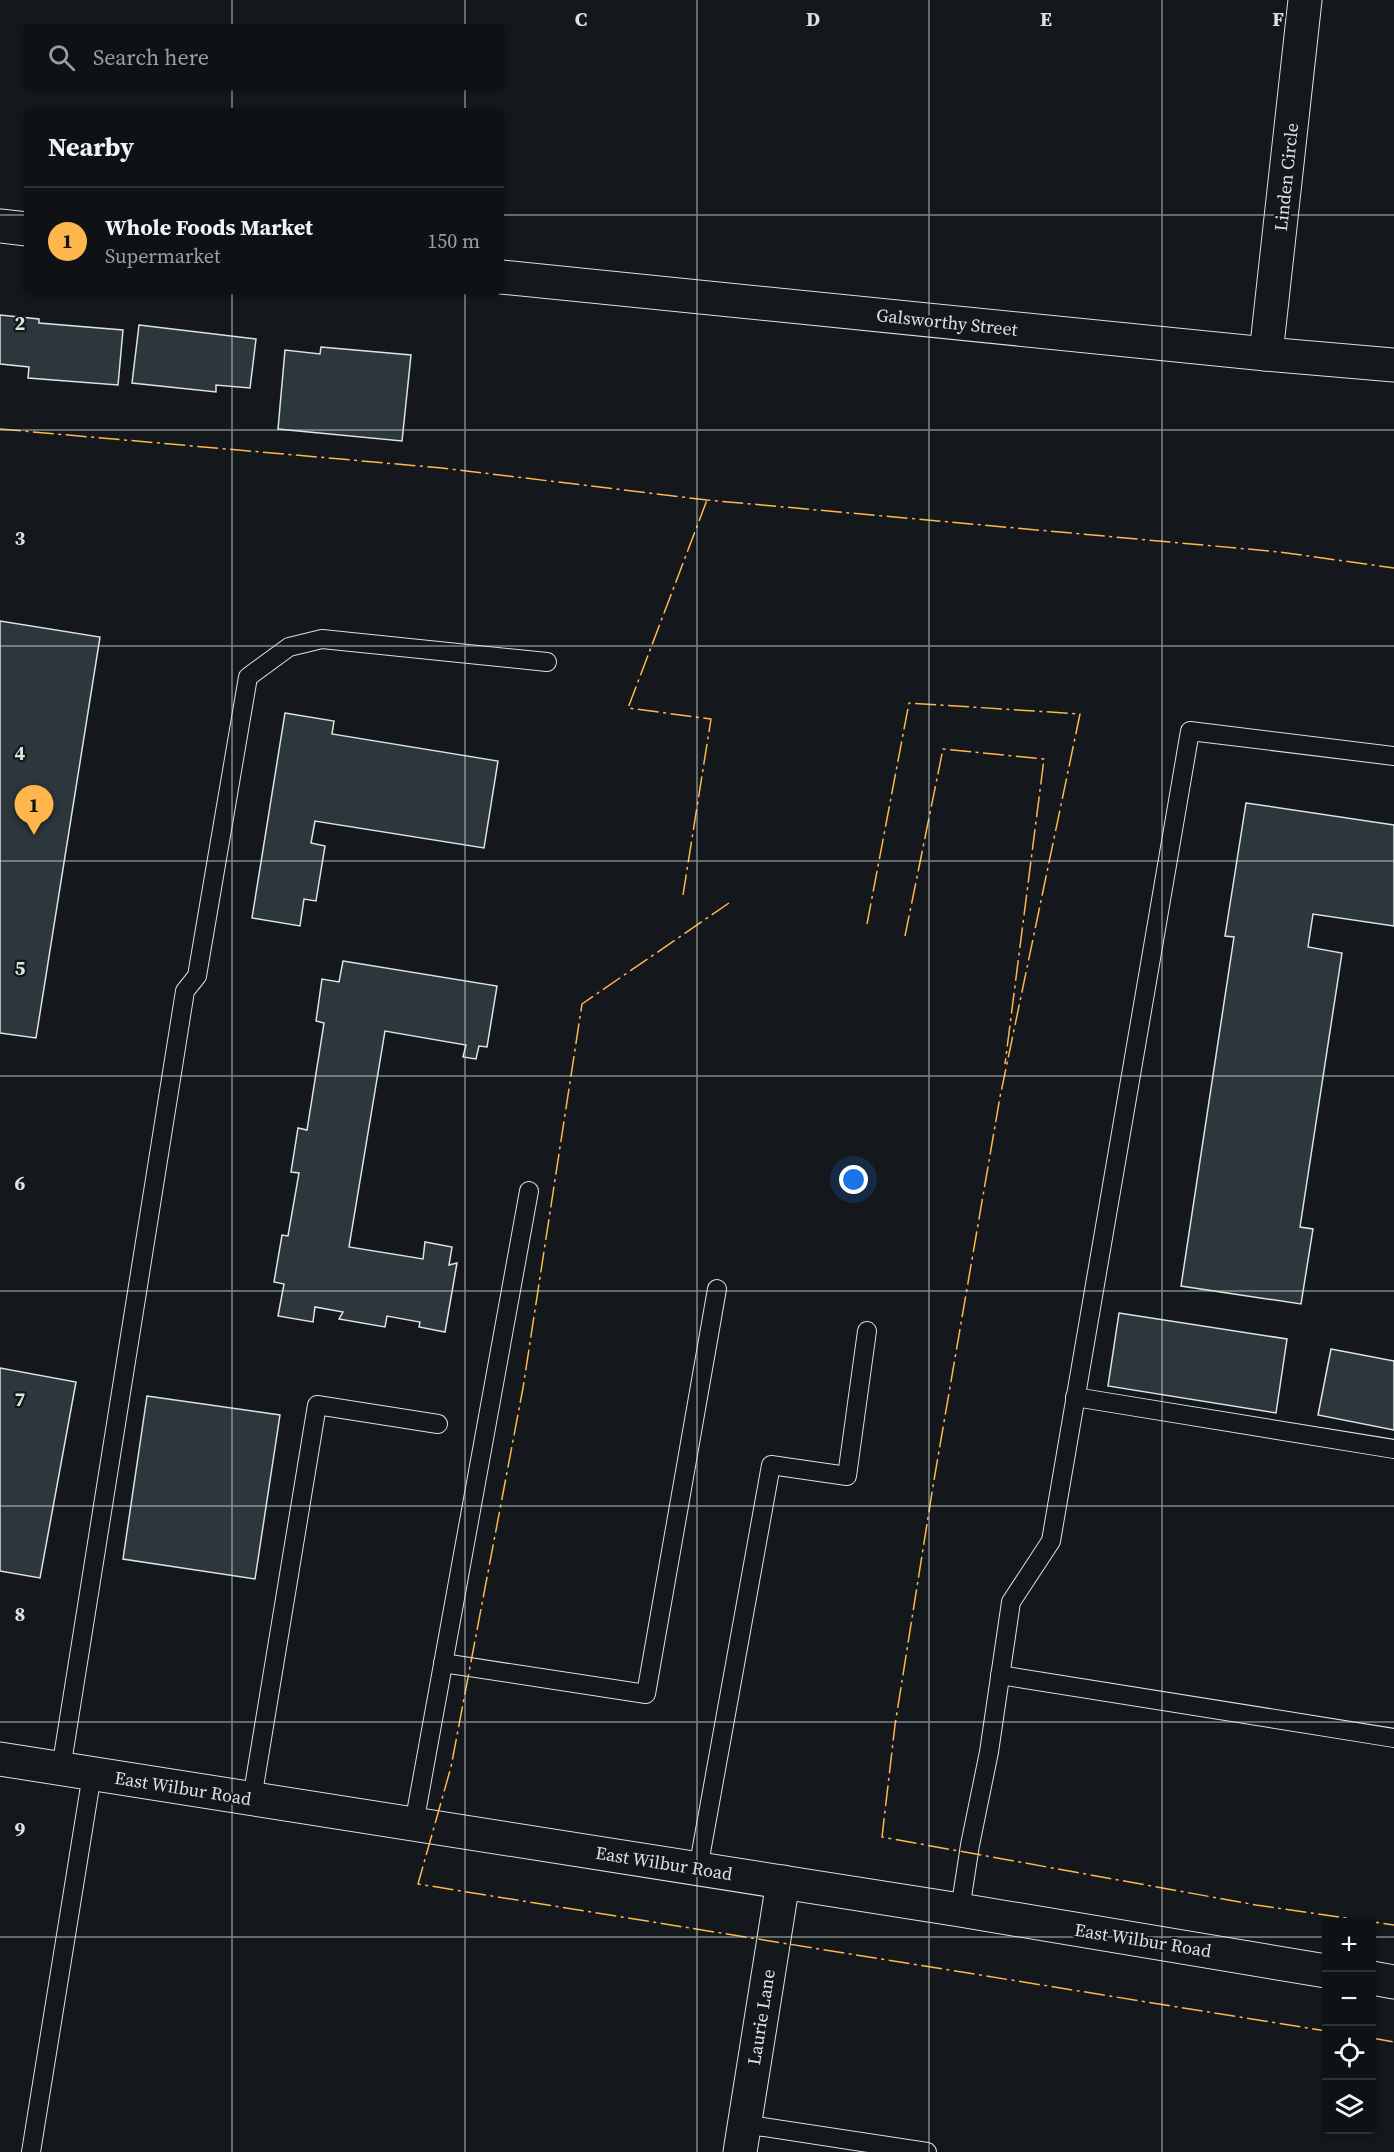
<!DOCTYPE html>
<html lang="en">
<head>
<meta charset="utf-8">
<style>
  body { margin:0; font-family:"Source Serif 4",serif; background:#181b1e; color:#f1f3f6 }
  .controls { position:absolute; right:18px; bottom:18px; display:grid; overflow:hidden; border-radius:6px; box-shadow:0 2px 4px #0004 }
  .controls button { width:54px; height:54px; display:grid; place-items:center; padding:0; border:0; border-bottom:2px solid #2f3234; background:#0f1215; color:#f1f3f6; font:30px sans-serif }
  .you { position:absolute; left:854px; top:1180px; width:21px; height:21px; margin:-15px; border:4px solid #fff; border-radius:50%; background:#1a73e8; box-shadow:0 0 0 9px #1a73e833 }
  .badge { display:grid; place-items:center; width:39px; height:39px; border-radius:50%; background:#ffb74d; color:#111; font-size:20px; font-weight:700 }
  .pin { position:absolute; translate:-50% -50px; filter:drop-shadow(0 2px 3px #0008) }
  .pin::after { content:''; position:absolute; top:32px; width:21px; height:18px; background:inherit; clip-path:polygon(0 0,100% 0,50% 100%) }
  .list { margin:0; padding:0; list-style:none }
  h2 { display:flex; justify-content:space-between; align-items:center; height:78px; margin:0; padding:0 24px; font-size:26px }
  h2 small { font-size:20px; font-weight:400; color:#9b9ea0 }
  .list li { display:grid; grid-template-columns:39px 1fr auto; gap:18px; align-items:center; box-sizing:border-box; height:108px; padding:0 24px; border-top:2px solid #2f3234 }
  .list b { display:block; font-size:22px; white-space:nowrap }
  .list p { margin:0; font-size:20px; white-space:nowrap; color:#9b9ea0 }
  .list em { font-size:20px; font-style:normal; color:#9b9ea0 }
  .icon { flex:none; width:33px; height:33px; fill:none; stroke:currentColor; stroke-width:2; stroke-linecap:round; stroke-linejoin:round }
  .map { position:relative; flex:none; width:1394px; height:2152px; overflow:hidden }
  .search { position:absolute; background:#0f1215; box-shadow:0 2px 4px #0004; left:24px; top:24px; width:480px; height:66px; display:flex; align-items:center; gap:15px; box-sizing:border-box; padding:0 21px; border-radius:6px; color:#9b9ea0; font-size:22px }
  .panel { position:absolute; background:#0f1215; box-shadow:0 2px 4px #0004; left:24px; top:108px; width:480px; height:186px; border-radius:6px }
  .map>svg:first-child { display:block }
  .building { fill:#2c363c; stroke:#d8e6dc; stroke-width:1.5 }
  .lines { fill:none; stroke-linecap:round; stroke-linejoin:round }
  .service-casing { stroke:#d8e6dc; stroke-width:20 }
  .minor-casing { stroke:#d8e6dc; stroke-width:35 }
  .tertiary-casing { stroke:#d8e6dc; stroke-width:35 }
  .service { stroke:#14181c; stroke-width:18 }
  .minor { stroke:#14181c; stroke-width:33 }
  .tertiary { stroke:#14181c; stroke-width:33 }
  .power { stroke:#ffb74d; stroke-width:1.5; stroke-dasharray:21 4.5 3 4.5; stroke-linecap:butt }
  .grid { fill:none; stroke:#d8e6dc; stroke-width:1.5; stroke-opacity:0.55 }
  .labels { text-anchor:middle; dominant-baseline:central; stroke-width:4.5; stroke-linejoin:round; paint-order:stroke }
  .street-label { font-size:18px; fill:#d8e6dc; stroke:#14181c }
  .grid-label { font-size:20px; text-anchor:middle; font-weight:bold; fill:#d8e6dc; stroke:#14181c; stroke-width:4.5; stroke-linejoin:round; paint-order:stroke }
</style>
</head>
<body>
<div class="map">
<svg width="1394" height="2152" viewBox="0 0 1394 2152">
  <rect width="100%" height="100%" fill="#14181c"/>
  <g class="building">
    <polygon points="0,315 39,319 39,323 123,330 118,385 28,378 29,367 0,364"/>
    <polygon points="139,325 256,339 250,388 216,385 216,392 132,383"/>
    <polygon points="321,347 411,355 402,441 278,429 285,350 320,354"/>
    <polygon points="0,621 100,637 36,1038 0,1033"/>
    <polygon points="285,713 334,721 332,734 498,761 484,848 315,821 311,843 325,846 316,901 304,899 300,926 252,918"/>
    <polygon points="1246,803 1394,825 1394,926 1313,914 1308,947 1342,953 1300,1227 1313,1229 1301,1304 1181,1286 1234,937 1225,936"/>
    <polygon points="343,961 497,986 487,1047 479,1046 476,1059 463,1057 466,1045 385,1031 349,1247 423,1259 425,1242 452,1247 449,1265 457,1263 445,1332 419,1327 420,1322 387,1316 385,1327 339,1319 343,1312 315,1307 313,1322 278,1316 284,1284 274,1282 282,1235 288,1236 299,1173 291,1172 298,1128 307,1130 324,1023 316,1021 322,979 339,982"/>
    <polygon points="1119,1313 1287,1339 1276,1413 1108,1386"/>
    <polygon points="1331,1349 1394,1361 1394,1430 1318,1415"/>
    <polygon points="0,1368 76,1382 40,1578 0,1571"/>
    <polygon points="147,1396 280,1415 255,1579 123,1559"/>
  </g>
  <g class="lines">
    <g class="service-casing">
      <g id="service">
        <polyline points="1075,1397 1394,1449"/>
        <polyline points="443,1663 646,1694 717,1289"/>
        <polyline points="1000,1675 1394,1738"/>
        <polyline points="61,1769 185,991 197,976 248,677 289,647 322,639 547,662"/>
        <polyline points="252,1799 317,1405 438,1424"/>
        <polyline points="414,1824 529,1191"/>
        <polyline points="698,1869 771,1465 847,1476 867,1331"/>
        <polyline points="960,1910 970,1845 989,1752 1011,1602 1051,1541 1190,731 1394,756"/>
        <polyline points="744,2124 927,2152"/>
        <polyline points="31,2152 92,1774"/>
      </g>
    </g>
    <g class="minor-casing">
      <g id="minor">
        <polyline points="0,226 27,229"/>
        <polyline points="501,277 1266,354 1394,365"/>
        <polyline points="1266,354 1305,0"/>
        <polyline points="740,2152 783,1882"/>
      </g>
    </g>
    <g class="tertiary-casing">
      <g id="tertiary">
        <polyline points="0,1759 960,1910 1326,1971"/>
        <polyline points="1372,1978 1394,1982"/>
      </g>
    </g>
    <use href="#service" class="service"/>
    <use href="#minor" class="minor"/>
    <use href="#tertiary" class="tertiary"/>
    <g class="power">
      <polyline points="0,429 442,468 707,500 1280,552 1394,568"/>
      <polyline points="683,895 711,719 628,708 707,500"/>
      <polyline points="729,903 582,1004 523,1388 451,1767 418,1884 1326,2031"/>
      <polyline points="867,924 909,703 1080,714 1000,1097 934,1480 895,1725 882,1837 1256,1905 1394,1925"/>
      <polyline points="905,936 943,749 1044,759 1005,1064"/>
      <polyline points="1372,2038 1394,2042"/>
    </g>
  </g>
  <path class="grid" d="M232 0V27M465 0V27M697 0V2152M929 0V2152M1162 0V2152M232 87V111M465 87V111M0 215H27M501 215H1394M232 291V2152M465 291V2152M0 430H1394M0 646H1394M0 861H1394M0 1076H1394M0 1291H1394M0 1506H1394M0 1722H1394M0 1937H1326M1372 1937H1394"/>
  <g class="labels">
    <g class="street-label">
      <text transform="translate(1286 177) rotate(-84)">Linden Circle</text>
      <text transform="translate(947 322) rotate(6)">Galsworthy Street</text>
      <text transform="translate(183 1788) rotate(9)">East Wilbur Road</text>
      <text transform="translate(664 1863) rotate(9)">East Wilbur Road</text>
      <text transform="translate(1143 1940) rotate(9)">East Wilbur Road</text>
      <text transform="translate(761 2017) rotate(-81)">Laurie Lane</text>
    </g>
  </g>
  <g class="grid-label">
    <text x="581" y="26">C</text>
    <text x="813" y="26">D</text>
    <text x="1046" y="26">E</text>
    <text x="1278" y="26">F</text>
    <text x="20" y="330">2</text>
    <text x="20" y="545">3</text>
    <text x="20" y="760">4</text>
    <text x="20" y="975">5</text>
    <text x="20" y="1190">6</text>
    <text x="20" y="1406">7</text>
    <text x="20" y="1621">8</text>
    <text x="20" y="1836">9</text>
  </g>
</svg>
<div class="controls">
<button>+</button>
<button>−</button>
<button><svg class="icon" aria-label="locate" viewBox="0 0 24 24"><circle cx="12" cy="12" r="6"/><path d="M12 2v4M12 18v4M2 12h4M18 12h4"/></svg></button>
<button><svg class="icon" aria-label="layers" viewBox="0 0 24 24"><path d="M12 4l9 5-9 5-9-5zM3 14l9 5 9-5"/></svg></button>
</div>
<div class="you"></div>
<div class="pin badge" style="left:34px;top:835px">1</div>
<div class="search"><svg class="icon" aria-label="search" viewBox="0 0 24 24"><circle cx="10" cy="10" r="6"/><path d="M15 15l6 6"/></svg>Search here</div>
<section class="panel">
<h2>Nearby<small></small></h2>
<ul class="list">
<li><span class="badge">1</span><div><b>Whole Foods Market</b><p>Supermarket</p></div><em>150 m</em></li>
</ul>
</section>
</div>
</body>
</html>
